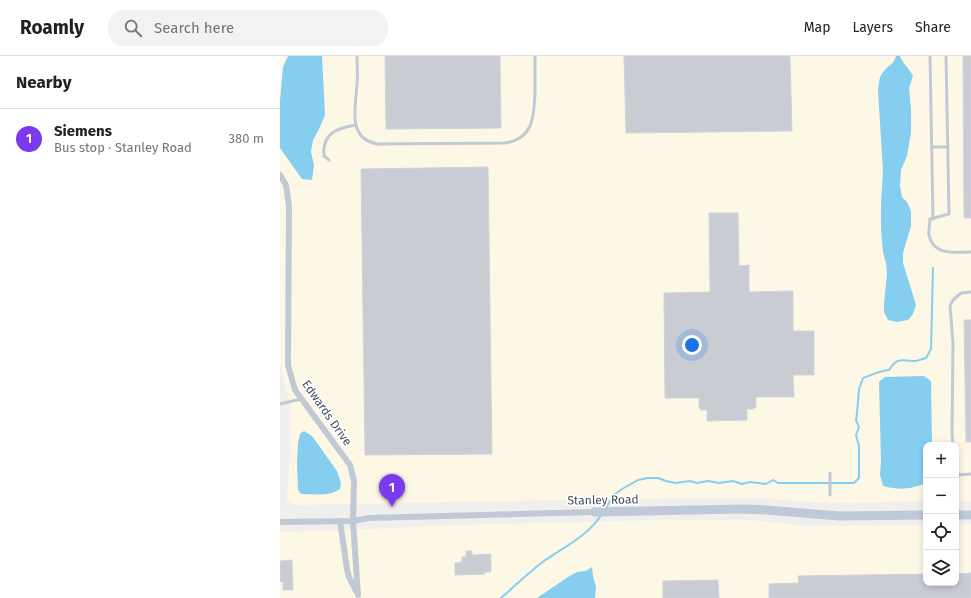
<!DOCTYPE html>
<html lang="en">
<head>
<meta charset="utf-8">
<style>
  body { margin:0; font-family:"Fira Sans",sans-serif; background:#f2f2f2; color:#202124 }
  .controls { position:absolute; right:12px; bottom:12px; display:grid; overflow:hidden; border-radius:8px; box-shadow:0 2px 6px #0003 }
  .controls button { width:36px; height:36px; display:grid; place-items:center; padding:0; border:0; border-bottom:1px solid #e0e0e0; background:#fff; color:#202124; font:20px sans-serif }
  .you { position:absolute; left:412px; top:289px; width:14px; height:14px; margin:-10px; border:3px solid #fff; border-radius:50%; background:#1a73e8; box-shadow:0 0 0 6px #1a73e833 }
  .badge { display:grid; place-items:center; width:26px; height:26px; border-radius:50%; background:#7c3aed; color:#fff; font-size:13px; font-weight:700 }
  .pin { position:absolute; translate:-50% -33px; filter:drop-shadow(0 1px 2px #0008) }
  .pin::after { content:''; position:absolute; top:21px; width:14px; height:12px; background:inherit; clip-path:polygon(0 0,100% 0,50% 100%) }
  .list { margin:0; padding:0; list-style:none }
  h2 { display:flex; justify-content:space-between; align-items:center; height:52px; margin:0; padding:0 16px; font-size:17px }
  h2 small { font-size:13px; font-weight:400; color:#757577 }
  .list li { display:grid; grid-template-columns:26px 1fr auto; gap:12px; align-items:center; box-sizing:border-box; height:60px; padding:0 16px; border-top:1px solid #e0e0e0 }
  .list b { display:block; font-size:15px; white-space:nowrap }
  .list p { margin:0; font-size:13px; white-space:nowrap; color:#757577 }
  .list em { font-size:13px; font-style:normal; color:#757577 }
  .icon { flex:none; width:22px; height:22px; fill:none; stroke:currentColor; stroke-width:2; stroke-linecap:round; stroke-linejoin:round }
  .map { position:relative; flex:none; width:691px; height:542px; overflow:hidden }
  header { display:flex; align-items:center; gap:24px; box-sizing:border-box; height:56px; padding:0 20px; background:#fff; border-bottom:1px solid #e0e0e0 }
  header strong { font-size:19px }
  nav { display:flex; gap:22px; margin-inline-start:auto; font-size:14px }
  .search { width:280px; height:36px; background:#f2f2f2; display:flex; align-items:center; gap:10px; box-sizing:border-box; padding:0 14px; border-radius:16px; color:#757577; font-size:15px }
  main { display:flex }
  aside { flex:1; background:#fff }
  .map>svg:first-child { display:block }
  .commercial { fill:#fdf8e6 }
  .water { fill:#85ceef }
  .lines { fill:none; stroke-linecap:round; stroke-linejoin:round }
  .stream { stroke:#85ceef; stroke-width:2 }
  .building { fill:#caccd4; stroke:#d2d3da }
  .lane { stroke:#c1c9d4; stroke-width:3 }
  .street { stroke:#c1c9d4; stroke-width:6 }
  .secondary { stroke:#c0c9d8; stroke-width:9 }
  .labels { text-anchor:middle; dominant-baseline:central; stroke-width:3.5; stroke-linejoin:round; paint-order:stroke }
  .street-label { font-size:12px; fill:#454f5c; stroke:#fff }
</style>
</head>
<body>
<header>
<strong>Roamly</strong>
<div class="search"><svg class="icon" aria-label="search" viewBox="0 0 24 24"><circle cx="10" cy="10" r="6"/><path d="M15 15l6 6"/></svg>Search here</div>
<nav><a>Map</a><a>Layers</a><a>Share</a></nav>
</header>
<main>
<aside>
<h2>Nearby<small></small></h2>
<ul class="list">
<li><span class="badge">1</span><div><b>Siemens</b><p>Bus stop · Stanley Road</p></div><em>380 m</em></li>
</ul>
</aside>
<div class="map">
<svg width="691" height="542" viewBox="0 0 691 542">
  <rect width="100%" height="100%" fill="#f1eeee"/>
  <g class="commercial">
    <polygon points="0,0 691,0 691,445 676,445 676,389 646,389 646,445 574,447 522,446 485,442 330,443 13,449 7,444 11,380 11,352 0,307"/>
    <polygon points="377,464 470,464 526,470 646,469 646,527 676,527 676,469 691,468 691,542 0,542 0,476 118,472 146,470"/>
  </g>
  <g class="water">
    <polygon points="8,0 42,0 45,59 39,73 33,84 31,96 34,109 32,124 22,123 0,92 0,44 3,11"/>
    <path d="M616 0H620C623 8 629 12 633 20L629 32 631 53V76L627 100 621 114 620 130 622 141 627 146 631 155V170L623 197V207L636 249 633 258 628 264 617 266 608 264 604 256V248L607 217 606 207 603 196 601 173V146L603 115 598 34C599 27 599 20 604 15 609 8 613 10 616 0Z"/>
    <path d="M644 320 651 325 652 389H646V427C629 434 620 434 603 430L600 419 601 404 599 326 605 321Z"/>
    <path d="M24 375 32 380 57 415 61 427 60 433C48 441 35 438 21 438L18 434 17 406 18 387 20 378Z"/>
    <polygon points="312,511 313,520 316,531 315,542 257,542 288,521 297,516 306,515"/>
  </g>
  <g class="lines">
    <g class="stream">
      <path d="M325 453 334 439 342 433 358 424 368 422H378L386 425 395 427 410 425 417 427 428 425 439 427 453 425 462 428 470 426 486 428 493 424 498 427H574L579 422V390L576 379 579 371 576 364 577 357 579 333 583 322C592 319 599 315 609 314 618 300 622 305 636 305 639 304 643 303 646 302L651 293 653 212"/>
      <path d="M221 542C235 530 249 516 264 505 284 491 308 480 322 458"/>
    </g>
  </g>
  <g class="building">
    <polygon points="105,0 220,0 221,72 106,73"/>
    <polygon points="344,0 510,0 512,75 346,77"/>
    <polygon points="683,0 691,0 691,162 684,162"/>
    <polygon points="208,111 212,398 85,399 81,113"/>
    <polygon points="429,157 458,157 459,210 469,209 469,236 513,235 513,275 534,275 534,319 513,319 514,341 476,341 476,351 473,353 467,353 467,364 427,365 427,354 421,354 419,351 419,342 385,342 384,237 430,236"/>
    <polygon points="684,264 691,264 691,386 686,386"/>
    <polygon points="186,495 192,495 192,499 211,498 211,516 204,516 205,518 175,519 175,507 182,506 182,501 186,501"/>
    <polygon points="12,504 13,534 3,534 3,525 0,526 0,505"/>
    <polygon points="691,517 691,542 489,542 489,528 519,527 518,520 646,518 646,527 676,527 676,518"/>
    <polygon points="438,524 439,542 383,542 383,525"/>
  </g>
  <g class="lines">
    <g class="lane">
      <path d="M77 0C77 9 78 19 77 28 76 50 66 83 98 88L225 87C253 83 254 61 255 37 255 25 255 12 255 0"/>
      <polyline points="650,0 653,163"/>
      <path d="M666 0 669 158 650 163C650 169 648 174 649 179 653 200 675 196 691 196"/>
      <polyline points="652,91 667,91"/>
      <path d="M49 104 44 100C42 77 57 72 76 69"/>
      <polyline points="0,348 21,343"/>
      <polyline points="673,389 672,378 673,287 670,250 673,244 681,237 691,236"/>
      <polyline points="676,412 679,419 676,424"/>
      <polyline points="550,417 550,439"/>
      <polyline points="679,419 691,418"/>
    </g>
    <g class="street">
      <polyline points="0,119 6,129 9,150 8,309 15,334 70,409 74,425 73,465 78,539"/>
      <polyline points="60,465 67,513 69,521 76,535"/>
      <polyline points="0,466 73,465 89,462 314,456"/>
    </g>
    <g class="secondary">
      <polyline points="314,456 463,453 487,454 559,460 646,459"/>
      <polyline points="676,459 691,459"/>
    </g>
  </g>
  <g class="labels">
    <g class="street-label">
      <text transform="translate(47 357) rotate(55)">Edwards Drive</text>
      <text transform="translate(323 444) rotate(-1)">Stanley Road</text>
    </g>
  </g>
</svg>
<div class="controls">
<button>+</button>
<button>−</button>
<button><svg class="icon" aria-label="locate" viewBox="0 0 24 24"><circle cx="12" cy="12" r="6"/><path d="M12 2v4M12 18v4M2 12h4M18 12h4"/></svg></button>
<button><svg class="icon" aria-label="layers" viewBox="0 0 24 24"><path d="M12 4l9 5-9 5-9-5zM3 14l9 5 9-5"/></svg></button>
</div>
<div class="you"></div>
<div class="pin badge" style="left:112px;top:451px">1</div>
</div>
</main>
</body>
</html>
